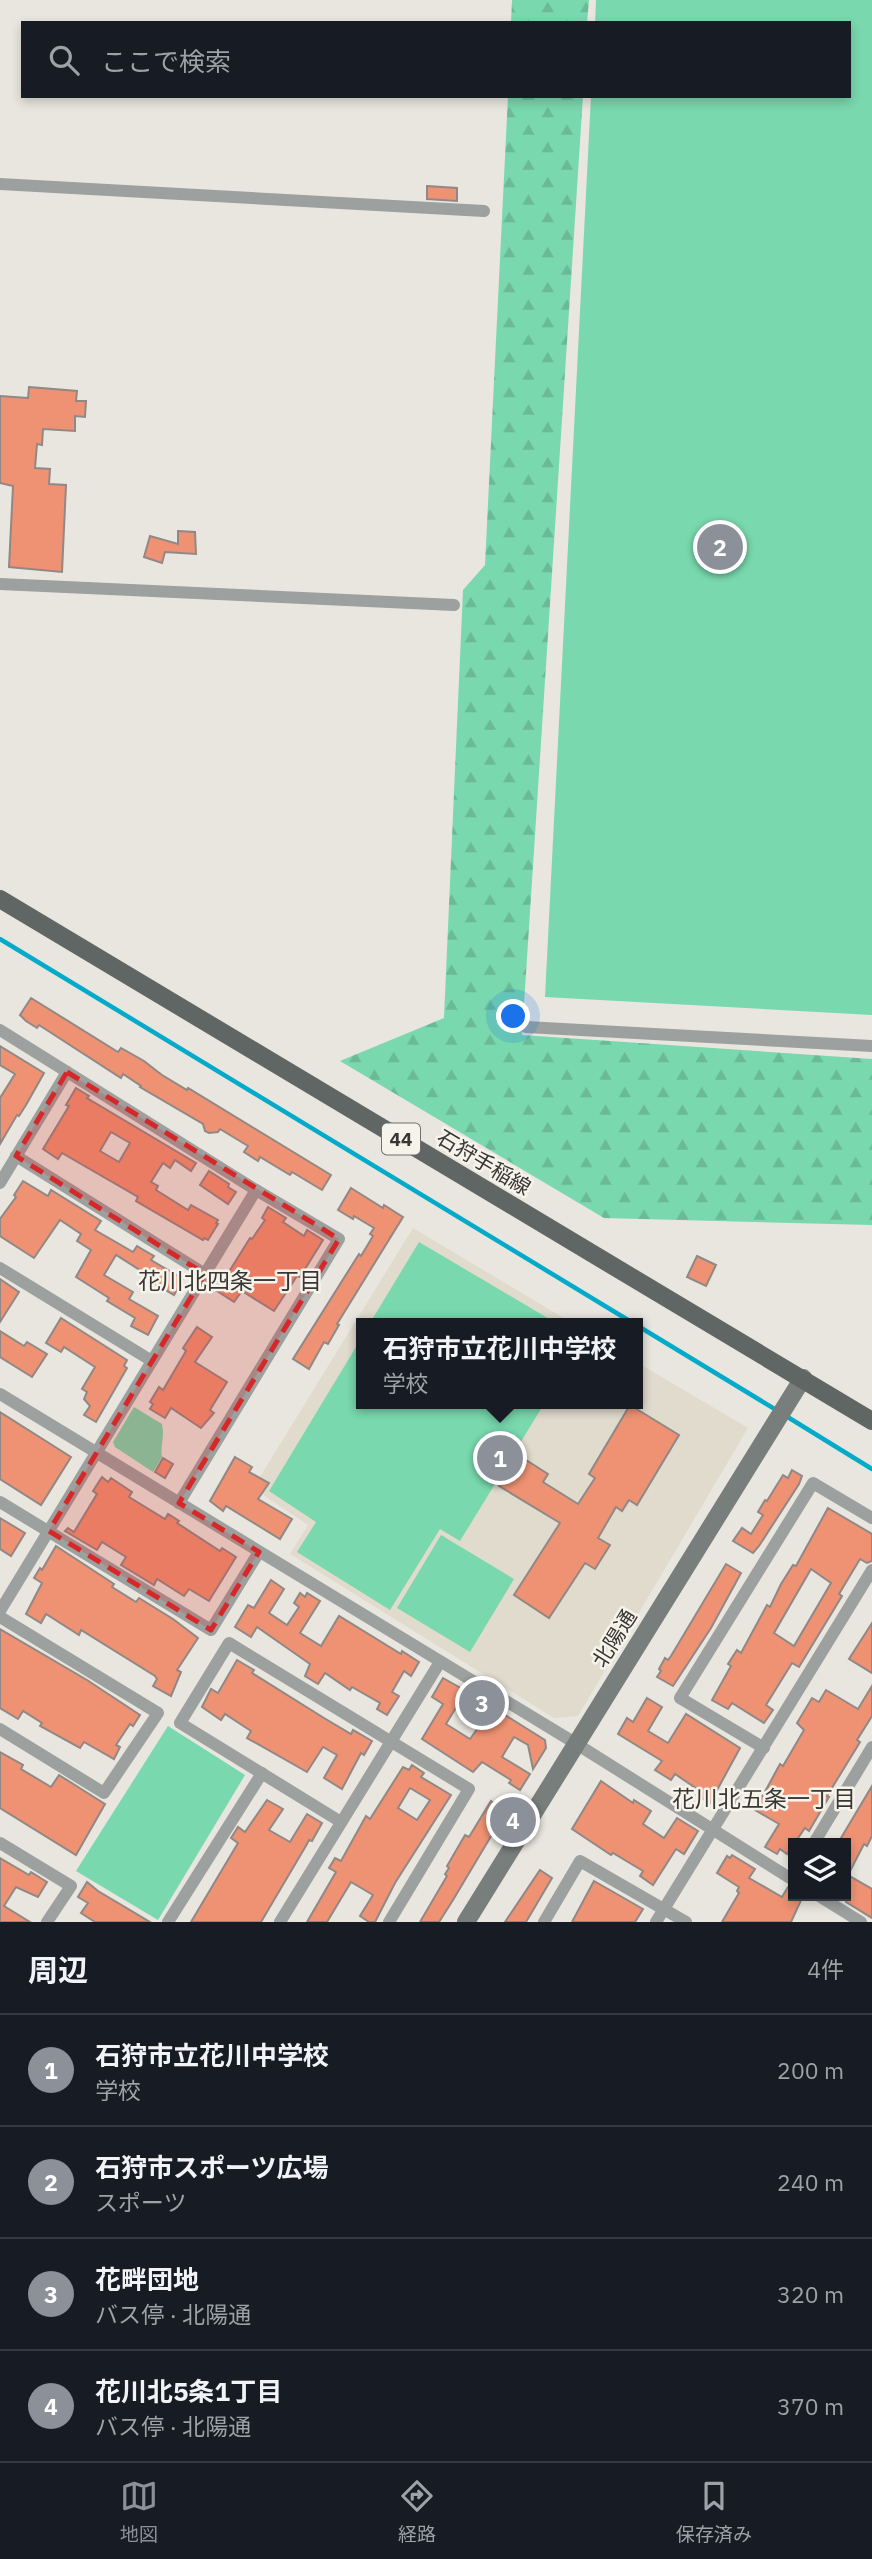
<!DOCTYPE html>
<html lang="ja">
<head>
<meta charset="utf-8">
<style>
  body { margin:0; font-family:"IBM Plex Sans","Noto Sans JP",sans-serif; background:#20242c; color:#f1f3f6 }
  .controls { position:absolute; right:21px; bottom:21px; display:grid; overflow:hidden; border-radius:0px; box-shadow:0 4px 10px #0003 }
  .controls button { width:63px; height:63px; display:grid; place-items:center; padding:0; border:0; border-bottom:2px solid #363941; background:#171b24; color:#f1f3f6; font:35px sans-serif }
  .you { position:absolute; left:514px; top:1017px; width:24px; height:24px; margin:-18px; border:5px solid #fff; border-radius:50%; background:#1a73e8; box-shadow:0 0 0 10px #1a73e833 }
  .badge { display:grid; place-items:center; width:46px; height:46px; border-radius:50%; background:#8c9099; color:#fff; font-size:23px; font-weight:700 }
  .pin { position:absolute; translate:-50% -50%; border:4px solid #fff; box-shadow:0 2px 7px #0006 }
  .popup { position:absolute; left:356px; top:1318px; width:287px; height:91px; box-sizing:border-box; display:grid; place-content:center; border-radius:0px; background:#171b24; filter:drop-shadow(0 2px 5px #0005); font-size:23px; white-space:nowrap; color:#9ea1a6 }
  .popup b { font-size:26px; color:#f1f3f6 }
  .popup::after { content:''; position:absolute; left:50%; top:100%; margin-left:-14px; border:14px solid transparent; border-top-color:#171b24 }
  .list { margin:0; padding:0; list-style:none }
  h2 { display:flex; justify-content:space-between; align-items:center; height:91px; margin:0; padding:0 28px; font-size:30px }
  h2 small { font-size:23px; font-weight:400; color:#9ea1a6 }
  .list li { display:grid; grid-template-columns:46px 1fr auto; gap:21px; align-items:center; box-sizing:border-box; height:112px; padding:0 28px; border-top:2px solid #363941 }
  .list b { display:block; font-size:26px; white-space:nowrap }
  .list p { margin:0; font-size:23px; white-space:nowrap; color:#9ea1a6 }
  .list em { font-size:23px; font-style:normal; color:#9ea1a6 }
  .icon { flex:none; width:38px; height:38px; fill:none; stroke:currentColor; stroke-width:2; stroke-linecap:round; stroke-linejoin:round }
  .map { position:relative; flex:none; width:872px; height:1922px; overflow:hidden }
  .search { position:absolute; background:#171b24; box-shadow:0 4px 10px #0003; left:21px; right:21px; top:21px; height:77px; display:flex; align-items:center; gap:18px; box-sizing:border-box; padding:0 24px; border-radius:0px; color:#9ea1a6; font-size:26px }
  .sheet { height:539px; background:#171b24 }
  nav { display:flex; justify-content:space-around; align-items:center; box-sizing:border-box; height:98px; border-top:2px solid #363941; background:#171b24; font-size:19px; color:#9ea1a6 }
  nav a { display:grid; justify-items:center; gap:4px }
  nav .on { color:#8c9099 }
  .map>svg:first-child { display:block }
  .built { fill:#e0dbcc }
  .forest { fill:url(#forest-firs) }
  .park { fill:#79d8ad }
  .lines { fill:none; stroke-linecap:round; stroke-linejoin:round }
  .stream { stroke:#04aac9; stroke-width:4.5 }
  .building { fill:#ef9274; stroke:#918885; stroke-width:2; fill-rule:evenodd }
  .street { stroke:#9ca09e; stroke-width:12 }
  .secondary { stroke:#787e7c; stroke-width:18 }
  .primary { stroke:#5f6664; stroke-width:18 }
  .marked { fill:#d62828; fill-opacity:0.2; stroke:#d62828; stroke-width:5; stroke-dasharray:14 9; stroke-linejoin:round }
  .labels { text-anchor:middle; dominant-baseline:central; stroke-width:5; stroke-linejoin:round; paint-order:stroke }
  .shield { fill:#f6f3eb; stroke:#716f6b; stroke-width:2 }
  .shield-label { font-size:19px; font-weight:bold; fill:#383734 }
  .street-label { font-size:21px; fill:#383734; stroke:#f6f3eb }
  .neighbourhood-label { font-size:23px; fill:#383734; stroke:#f6f3eb }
</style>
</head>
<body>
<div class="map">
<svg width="872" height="1922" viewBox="0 0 872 1922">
  <defs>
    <pattern id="forest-firs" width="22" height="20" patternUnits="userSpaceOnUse" patternTransform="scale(1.75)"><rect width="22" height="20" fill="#79d8ad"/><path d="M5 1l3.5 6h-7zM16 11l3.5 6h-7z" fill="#69ba95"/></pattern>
  </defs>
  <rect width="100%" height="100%" fill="#e8e6de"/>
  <polygon class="built" points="413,1228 572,1323 362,1323 362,1404 638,1404 638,1363 748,1428 578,1716 554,1718 290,1554 308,1525 253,1488"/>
  <g class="forest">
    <polygon points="512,0 589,0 587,23 511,23"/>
    <polygon points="508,96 583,96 522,1035 872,1059 872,1225 604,1218 340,1061 444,1018 463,590 485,565"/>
  </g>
  <g class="park">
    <polygon points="596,0 872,0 872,1015 545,997 591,96 849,96 849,23 595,23"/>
    <polygon points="419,1242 556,1323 370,1323"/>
    <polygon points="362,1337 362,1404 544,1404 460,1541 440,1529 390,1610 297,1552 316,1522 269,1491"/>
    <path d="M134 1407 162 1424C165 1437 160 1446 162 1457L153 1472 115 1447 113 1442Z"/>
    <polygon points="441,1535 514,1579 470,1652 397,1608"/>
    <polygon points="168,1726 245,1775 158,1920 76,1871"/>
  </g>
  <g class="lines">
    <g class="stream">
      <polyline points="0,939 633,1323"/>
      <polyline points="638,1326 778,1411"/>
      <polyline points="786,1416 872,1469"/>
    </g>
  </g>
  <g class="building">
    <polygon points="427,186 457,188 457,201 427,199"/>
    <polygon points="29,387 77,391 76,401 86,401 85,417 75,416 75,431 43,429 42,445 37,444 35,468 50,469 49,484 66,485 62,572 9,567 13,486 0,483 0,396 28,398"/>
    <polygon points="178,531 195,532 196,554 165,552 162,563 144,557 150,536 178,544"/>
    <polygon points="31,998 118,1052 121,1048 144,1061 162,1075 187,1090 188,1088 331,1175 322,1190 292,1172 290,1175 260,1157 258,1161 244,1152 248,1146 220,1129 218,1132 209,1133 205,1131 203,1124 140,1087 141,1086 123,1074 121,1078 39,1025 37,1028 26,1021 20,1015"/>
    <polygon points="0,1046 44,1073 26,1105 19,1116 17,1115 0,1144 0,1098 15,1074 0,1065"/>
    <path d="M76 1088 89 1096 87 1098 196 1163 191 1171 175 1160 170 1168 163 1163 151 1182 158 1186 156 1190 188 1210 191 1205 218 1220 216 1223 218 1224 208 1240 204 1238 203 1240 136 1201 138 1197 62 1153 58 1159 43 1149 69 1106 66 1105ZM111 1132 130 1143 119 1162 100 1151Z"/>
    <polygon points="209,1171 229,1184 228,1187 236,1192 228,1204 200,1185"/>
    <polygon points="23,1181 48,1196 51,1190 101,1221 95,1230 133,1252 137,1246 142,1249 154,1256 151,1260 183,1279 174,1295 152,1282 154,1279 116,1255 104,1275 133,1292 129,1299 158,1316 148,1335 131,1326 135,1318 107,1301 109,1298 76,1277 91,1250 77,1241 81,1234 60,1220 34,1258 0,1236 0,1219 16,1197 14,1195"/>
    <polygon points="351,1188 383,1208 384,1205 403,1217 337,1324 339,1325 328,1344 324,1342 309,1369 293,1359 359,1254 361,1256 373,1236 370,1234 374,1228 354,1216 353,1219 338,1210"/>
    <polygon points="268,1207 286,1218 283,1222 304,1236 307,1230 323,1240 300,1277 297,1276 274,1311 242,1291 234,1302 217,1291 250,1238 252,1239 265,1220 262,1218"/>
    <polygon points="697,1256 716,1265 706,1286 687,1277"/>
    <polygon points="0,1279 19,1292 0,1322"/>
    <polygon points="61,1318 127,1360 124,1366 127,1368 96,1422 84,1415 90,1406 84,1399 87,1392 82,1389 95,1367 64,1347 61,1352 46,1343"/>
    <polygon points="197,1327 212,1337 195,1362 227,1382 210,1410 214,1413 201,1428 171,1408 165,1418 150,1409 153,1404 150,1402 159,1387 163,1390 186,1351 183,1348"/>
    <polygon points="0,1331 24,1346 27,1342 47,1354 32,1377 0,1357"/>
    <polygon points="630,1405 679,1435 637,1505 629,1500 622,1511 616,1507 598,1538 610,1545 595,1569 585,1563 549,1618 514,1595 560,1523 499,1486 518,1455 548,1474 543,1482 578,1504 595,1478 589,1474"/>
    <polygon points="0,1412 71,1457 41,1505 0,1479"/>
    <polygon points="235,1457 252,1467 249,1472 269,1483 258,1499 292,1519 280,1539 226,1506 223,1511 210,1501"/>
    <polygon points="163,1458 173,1464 165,1478 155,1472"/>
    <polygon points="792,1470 802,1476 799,1484 759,1546 753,1553 733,1541 742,1528 751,1534 763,1515 758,1512 765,1500 767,1501 783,1475 788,1478"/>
    <polygon points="102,1477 108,1482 111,1478 132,1492 129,1497 165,1519 168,1514 179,1521 177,1523 220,1551 222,1548 236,1557 209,1601 189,1589 184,1596 157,1579 154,1585 121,1565 126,1557 102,1542 97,1550 65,1531 68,1528 74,1532 97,1494 93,1491"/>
    <path d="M828 1508 872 1534V1561L867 1563 860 1559 839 1594 842 1596 799 1667 792 1663 766 1705 773 1710 764 1723 732 1703 728 1709 712 1700 731 1666 728 1664 737 1650 741 1653 767 1605 770 1607 781 1584 793 1565 796 1566ZM811 1569 831 1583 794 1646 774 1633Z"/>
    <polygon points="0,1518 25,1533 11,1556 0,1549"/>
    <polygon points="56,1546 114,1584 112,1587 136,1602 139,1598 173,1619 198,1638 177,1670 181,1672 171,1696 153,1686 157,1679 155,1676 81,1630 79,1635 46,1614 41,1623 26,1614 42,1583 34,1578 40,1568 42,1570"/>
    <polygon points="726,1564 741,1573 711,1628 673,1686 657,1677 661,1671 659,1669 665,1658 668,1660 671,1656"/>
    <polygon points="271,1580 284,1589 269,1613 287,1625 299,1607 294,1603 300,1593 305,1597 307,1593 320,1601 300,1633 321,1646 339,1616 401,1654 402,1651 419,1662 411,1676 404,1671 392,1692 399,1696 387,1715 377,1709 380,1703 352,1687 350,1690 325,1673 318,1684 305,1676 310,1664 257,1627 251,1637 235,1627 248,1605 254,1608"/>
    <polygon points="872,1623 872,1673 849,1659"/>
    <polygon points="0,1629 87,1680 140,1715 133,1726 130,1724 116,1745 120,1747 114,1759 84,1742 80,1748 40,1726 42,1723 23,1711 18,1719 0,1708"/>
    <polygon points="237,1660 254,1670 252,1673 324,1718 351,1734 353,1730 372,1741 364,1755 361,1753 342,1789 324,1778 337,1755 323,1747 307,1772 247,1738 251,1731 225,1714 221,1720 202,1707 211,1689 218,1693"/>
    <polygon points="443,1678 466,1691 446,1724 470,1739 480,1725 483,1727 497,1710 545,1740 546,1748 533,1769 528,1745 514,1737 502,1757 530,1774 520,1790 509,1783 511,1780 482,1762 473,1772 422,1739 443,1704 432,1697"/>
    <polygon points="872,1686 872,1716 857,1740 860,1742 827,1796 829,1797 809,1831 805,1828 787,1854 780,1849 777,1854 765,1847 779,1824 755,1810 780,1764 783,1766 804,1730 797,1723 812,1698 819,1702 826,1690 858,1709"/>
    <polygon points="647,1698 662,1707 648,1731 668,1743 686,1714 740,1748 710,1803 697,1795 700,1791 675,1774 671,1780 655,1770 662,1761 618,1734 627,1718 633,1722"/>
    <polygon points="0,1752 23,1765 21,1769 51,1787 59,1775 105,1804 76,1855 0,1808"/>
    <path d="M412 1765 424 1773 421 1777 451 1795 395 1883 375 1922H369L360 1916 373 1895 351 1882 327 1922H307L336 1872 329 1868 335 1858 341 1861 366 1816 370 1819 403 1767 409 1770ZM410 1788 430 1800 417 1820 398 1808Z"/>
    <polygon points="601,1781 633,1803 634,1800 651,1811 643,1824 664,1838 677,1818 698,1831 684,1854 676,1849 653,1885 640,1876 643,1871 613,1853 611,1855 572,1829"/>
    <polygon points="872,1786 872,1836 867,1846 864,1844 848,1875 872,1889 872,1918 846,1902 846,1843 838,1843"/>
    <polygon points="267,1800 283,1809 269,1830 290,1842 307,1814 322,1823 312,1841 309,1840 307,1844 261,1922 191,1922 238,1843 231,1838 238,1827 245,1832"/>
    <polygon points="491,1801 506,1811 453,1900 439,1922 420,1922 447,1876 445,1874 449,1868 447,1866 465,1835 469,1837"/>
    <polygon points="732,1855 755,1869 749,1878 782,1897 788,1887 793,1889 793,1896 803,1896 791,1922 722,1922 739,1893 737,1891 739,1887 717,1873 727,1856 730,1858"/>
    <polygon points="0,1858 29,1875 31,1872 47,1882 38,1897 16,1887 4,1906 30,1922 0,1922"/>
    <polygon points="540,1870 552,1878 526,1922 505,1922"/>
    <polygon points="594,1881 643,1909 635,1922 572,1922"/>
    <polygon points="87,1882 98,1891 150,1922 95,1922 81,1913 88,1903 78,1897"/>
  </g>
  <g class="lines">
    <g class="street">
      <polyline points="0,184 484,211"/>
      <polyline points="0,584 454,605"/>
      <polyline points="526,1027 872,1046"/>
      <polyline points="0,1030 256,1190 339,1239 179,1503"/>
      <polyline points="16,1156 205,1274"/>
      <polyline points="0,1183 67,1072"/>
      <polyline points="0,1268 152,1361"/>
      <polyline points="0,1394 575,1743 793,1880"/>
      <polyline points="0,1502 211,1630 259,1552"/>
      <polyline points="0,1611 256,1190"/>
      <polyline points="0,1617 158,1713 104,1793 0,1729"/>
      <polyline points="764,1748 680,1698 813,1483 872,1518"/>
      <polyline points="341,1822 180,1723 229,1643 469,1789 389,1922"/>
      <polyline points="0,1843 71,1886 47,1922"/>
      <polyline points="814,1843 872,1747"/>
      <polyline points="819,1896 861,1922"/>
      <polyline points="168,1922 262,1773"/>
      <polyline points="280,1922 440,1662"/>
      <polyline points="544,1922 580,1861 686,1922"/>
      <polyline points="656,1922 872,1570"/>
    </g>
    <polyline class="secondary" points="466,1922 803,1378"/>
    <polyline class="primary" points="0,899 872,1421"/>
  </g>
  <path class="marked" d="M67 1072 339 1239 179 1503 259 1552 211 1630 49 1531 205 1274 16 1156Z"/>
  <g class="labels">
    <rect class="shield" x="382" y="1123.5" width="38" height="31" rx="5"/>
    <g class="shield-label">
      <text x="401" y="1139">44</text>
    </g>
    <g class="street-label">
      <text transform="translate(484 1162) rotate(31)">石狩手稲線</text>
      <text transform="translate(614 1638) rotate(-58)">北陽通</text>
    </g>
    <g class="neighbourhood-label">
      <text x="230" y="1280">花川北四条一丁目</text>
      <text x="764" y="1798">花川北五条一丁目</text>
    </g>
  </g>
</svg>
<div class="controls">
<button><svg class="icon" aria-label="layers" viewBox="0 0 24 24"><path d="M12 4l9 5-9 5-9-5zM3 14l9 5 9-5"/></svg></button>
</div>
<div class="you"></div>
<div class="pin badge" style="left:500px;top:1458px">1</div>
<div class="popup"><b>石狩市立花川中学校</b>学校</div>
<div class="pin badge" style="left:720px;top:547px">2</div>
<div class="pin badge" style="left:482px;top:1703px">3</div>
<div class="pin badge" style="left:513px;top:1820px">4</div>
<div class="search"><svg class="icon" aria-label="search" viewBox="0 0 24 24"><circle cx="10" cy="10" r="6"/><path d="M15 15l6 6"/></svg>ここで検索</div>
</div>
<section class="sheet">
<h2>周辺<small>4件</small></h2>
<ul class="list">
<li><span class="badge">1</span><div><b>石狩市立花川中学校</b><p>学校</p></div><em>200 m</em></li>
<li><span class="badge">2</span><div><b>石狩市スポーツ広場</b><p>スポーツ</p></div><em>240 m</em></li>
<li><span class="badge">3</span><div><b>花畔団地</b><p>バス停 · 北陽通</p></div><em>320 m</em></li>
<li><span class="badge">4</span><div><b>花川北5条1丁目</b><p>バス停 · 北陽通</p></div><em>370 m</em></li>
</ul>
</section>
<nav>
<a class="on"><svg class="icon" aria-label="map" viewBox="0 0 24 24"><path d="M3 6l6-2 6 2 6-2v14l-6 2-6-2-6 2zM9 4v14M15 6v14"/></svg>地図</a>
<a><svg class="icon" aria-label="directions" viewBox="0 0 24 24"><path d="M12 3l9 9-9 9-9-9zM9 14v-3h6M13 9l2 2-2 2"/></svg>経路</a>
<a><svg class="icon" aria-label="saved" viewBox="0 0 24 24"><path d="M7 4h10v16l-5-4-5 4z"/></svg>保存済み</a>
</nav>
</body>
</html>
